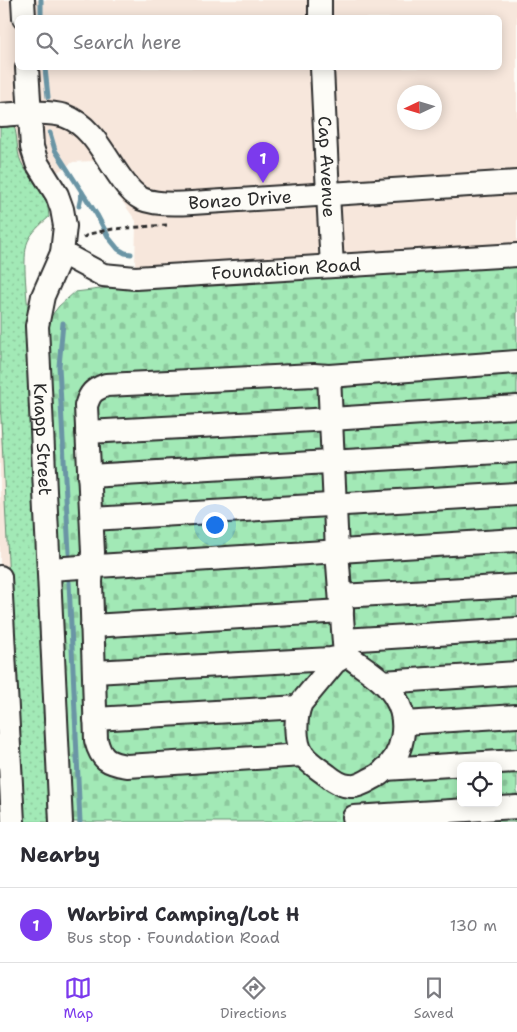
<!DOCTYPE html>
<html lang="en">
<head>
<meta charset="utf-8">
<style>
  body { margin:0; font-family:"Shantell Sans",sans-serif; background:#f7f7f7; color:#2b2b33 }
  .controls { position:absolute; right:15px; bottom:15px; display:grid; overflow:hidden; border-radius:8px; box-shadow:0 2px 12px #0003 }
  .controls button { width:45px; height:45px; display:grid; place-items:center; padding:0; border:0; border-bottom:1px solid #e1e1e2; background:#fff; color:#2b2b33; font:25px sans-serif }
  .compass { position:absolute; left:397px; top:85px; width:45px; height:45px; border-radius:50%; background:#fff; box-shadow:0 2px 12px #0003; rotate:266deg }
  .you { position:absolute; left:214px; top:524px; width:18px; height:18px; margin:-12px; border:4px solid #fff; border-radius:50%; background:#1a73e8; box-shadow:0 0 0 8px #1a73e833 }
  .badge { display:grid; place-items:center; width:32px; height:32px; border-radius:50%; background:#7c3aed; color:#fff; font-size:16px; font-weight:700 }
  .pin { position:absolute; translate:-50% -41px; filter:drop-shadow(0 1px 2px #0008) }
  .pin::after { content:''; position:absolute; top:26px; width:18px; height:15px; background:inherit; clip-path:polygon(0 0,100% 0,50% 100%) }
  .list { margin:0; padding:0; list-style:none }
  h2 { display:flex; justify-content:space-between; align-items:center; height:65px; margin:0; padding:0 20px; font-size:21px }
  h2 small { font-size:16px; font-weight:400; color:#7c7c81 }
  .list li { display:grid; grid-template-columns:32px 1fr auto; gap:15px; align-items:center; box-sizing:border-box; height:75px; padding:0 20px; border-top:1px solid #e1e1e2 }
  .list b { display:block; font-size:19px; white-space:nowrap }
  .list p { margin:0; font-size:16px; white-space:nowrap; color:#7c7c81 }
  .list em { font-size:16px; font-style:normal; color:#7c7c81 }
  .icon { flex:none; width:28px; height:28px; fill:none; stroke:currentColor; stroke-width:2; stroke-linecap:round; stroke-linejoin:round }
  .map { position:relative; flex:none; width:517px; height:822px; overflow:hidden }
  .search { position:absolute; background:#fff; box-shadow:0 2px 12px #0003; left:15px; right:15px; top:15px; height:55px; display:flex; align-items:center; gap:12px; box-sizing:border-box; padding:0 18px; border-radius:8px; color:#7c7c81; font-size:19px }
  .sheet { height:140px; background:#fff }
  nav { display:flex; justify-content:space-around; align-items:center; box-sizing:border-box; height:70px; border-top:1px solid #e1e1e2; background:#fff; font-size:14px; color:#7c7c81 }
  nav a { display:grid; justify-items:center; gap:2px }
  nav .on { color:#7c3aed }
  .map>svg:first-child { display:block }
  .built { fill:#f7e7dc; fill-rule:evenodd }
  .grass { fill:url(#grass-dots); stroke:#668a70 }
  .cemetery { fill:url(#cemetery-stones); stroke:#668a70; fill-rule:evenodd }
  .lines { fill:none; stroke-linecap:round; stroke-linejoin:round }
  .stream { stroke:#6a95a5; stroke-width:5 }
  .minor-casing { stroke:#2b2b2b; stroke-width:26 }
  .path { stroke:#2b2b2b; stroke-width:3; stroke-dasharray:5 4; stroke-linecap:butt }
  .minor { stroke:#fdfcf7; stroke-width:22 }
  .labels { text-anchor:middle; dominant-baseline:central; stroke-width:4; stroke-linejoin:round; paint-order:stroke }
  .street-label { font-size:18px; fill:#2b2b2b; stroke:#fdfcf7 }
</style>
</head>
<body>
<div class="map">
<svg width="517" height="822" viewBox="0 0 517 822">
  <defs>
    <pattern id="grass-dots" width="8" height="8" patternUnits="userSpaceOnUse" patternTransform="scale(1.25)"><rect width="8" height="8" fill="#a2e9b6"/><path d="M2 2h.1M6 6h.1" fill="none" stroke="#8cc89d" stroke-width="1.8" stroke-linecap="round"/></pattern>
    <pattern id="cemetery-stones" width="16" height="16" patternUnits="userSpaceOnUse" patternTransform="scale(1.25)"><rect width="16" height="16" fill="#a2e9b6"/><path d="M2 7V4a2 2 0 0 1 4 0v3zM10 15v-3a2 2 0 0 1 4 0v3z" fill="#8cc89d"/></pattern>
  </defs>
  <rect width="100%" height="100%" fill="#fdfcf7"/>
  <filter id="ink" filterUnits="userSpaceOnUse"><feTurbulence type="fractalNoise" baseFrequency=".02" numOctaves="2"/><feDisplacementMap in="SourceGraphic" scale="10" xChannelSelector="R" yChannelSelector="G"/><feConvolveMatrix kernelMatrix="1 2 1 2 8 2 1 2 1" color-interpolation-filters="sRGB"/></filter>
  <g filter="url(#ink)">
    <path class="built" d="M0 0H517V265L135 269 136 221 94 161 73 162 38 185 48 205 49 217 32 234 27 242 25 250V266L29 323 53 822H0ZM18 18H500V68H18ZM404 92H434V122H404Z"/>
    <path class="grass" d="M10 126H14C18 137 16 150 21 162 27 175 37 182 44 194 48 201 48 209 49 217 41 224 32 232 28 241 21 256 28 305 29 323L53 822H21L0 400V127Z"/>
    <path class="cemetery" d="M517 265V822H71L47 338 48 325 52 315 59 306 75 292 118 287ZM461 766H498V803H461Z"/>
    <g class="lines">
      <g class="stream">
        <polyline points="41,0 41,18"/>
        <polyline points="45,68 48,97"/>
        <polyline points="50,133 55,150 82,192 79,206"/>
        <polyline points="82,192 97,215 109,238 118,249 125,253 131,254"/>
        <polyline points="63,323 59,366 69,553"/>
        <polyline points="69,582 80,822"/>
      </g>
      <g class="minor-casing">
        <g id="minor">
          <polyline points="23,0 24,18"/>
          <polyline points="320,0 320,18"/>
          <path id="s1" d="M27 68 32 147 37 163 57 195 62 209 65 226 62 253 43 296 37 326 61 822"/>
          <path id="s2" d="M322 68 328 194 332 266"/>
          <path id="s3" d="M0 115C21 114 44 110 65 116 93 126 106 159 123 181 128 188 134 195 142 199 156 205 177 204 192 203L517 182"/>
          <path id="s4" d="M62 253 103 275 135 278 517 255"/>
          <polyline points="87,432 331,419 517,407"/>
          <polyline points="89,476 517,451"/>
          <polyline points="92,519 517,494"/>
          <polyline points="49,569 517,540"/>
          <polyline points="0,577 13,822"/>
          <polyline points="341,596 517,586"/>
          <polyline points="92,626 342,611"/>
          <polyline points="344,640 517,629"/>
          <path d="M345 656 350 657C365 669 385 680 395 697 410 721 404 756 381 773 379 775 375 777 371 779 366 782 357 787 350 786 341 786 333 780 327 775 319 769 309 763 303 755 294 742 295 717 301 703L335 662Z"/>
          <polyline points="94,672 331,659 345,656 337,551 329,376"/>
          <polyline points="383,682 517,673"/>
          <polyline points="95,719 299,707"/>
          <polyline points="404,723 517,716"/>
          <path d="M303 755 127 766C108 763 101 760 96 740L91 582 93 552 86 406C90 393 93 390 106 385L314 375 329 376 517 362"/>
          <polyline points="385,769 517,761"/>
          <polyline points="354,817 517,807"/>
        </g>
      </g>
      <polyline class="path" points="83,238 89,234 113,229 167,225"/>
      <use href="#minor" class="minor"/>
    </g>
  </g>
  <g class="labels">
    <g class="street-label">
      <text stroke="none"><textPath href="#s2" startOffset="99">Cap Avenue</textPath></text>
      <text stroke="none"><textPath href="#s3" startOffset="279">Bonzo Drive</textPath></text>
      <text stroke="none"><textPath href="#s4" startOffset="230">Foundation Road</textPath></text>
      <text stroke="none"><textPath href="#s1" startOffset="384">Knapp Street</textPath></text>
    </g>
  </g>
</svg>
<div class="controls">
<button><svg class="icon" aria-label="locate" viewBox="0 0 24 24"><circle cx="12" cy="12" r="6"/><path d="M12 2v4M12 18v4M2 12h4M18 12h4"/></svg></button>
</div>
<svg class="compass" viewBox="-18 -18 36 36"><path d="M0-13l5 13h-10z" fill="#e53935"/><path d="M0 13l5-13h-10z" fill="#7c7c81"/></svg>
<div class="you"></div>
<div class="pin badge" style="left:263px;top:183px">1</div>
<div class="search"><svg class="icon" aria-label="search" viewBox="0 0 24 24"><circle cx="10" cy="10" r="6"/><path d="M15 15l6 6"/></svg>Search here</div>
</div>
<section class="sheet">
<h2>Nearby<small></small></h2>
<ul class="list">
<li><span class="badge">1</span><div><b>Warbird Camping/Lot H</b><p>Bus stop · Foundation Road</p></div><em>130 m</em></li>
</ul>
</section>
<nav>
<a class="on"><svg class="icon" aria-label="map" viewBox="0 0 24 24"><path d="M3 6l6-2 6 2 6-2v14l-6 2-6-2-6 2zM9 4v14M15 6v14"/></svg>Map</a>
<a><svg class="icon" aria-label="directions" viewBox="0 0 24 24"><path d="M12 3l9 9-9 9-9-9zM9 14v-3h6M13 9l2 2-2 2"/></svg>Directions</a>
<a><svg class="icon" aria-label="saved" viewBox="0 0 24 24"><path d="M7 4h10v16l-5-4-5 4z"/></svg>Saved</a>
</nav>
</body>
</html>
